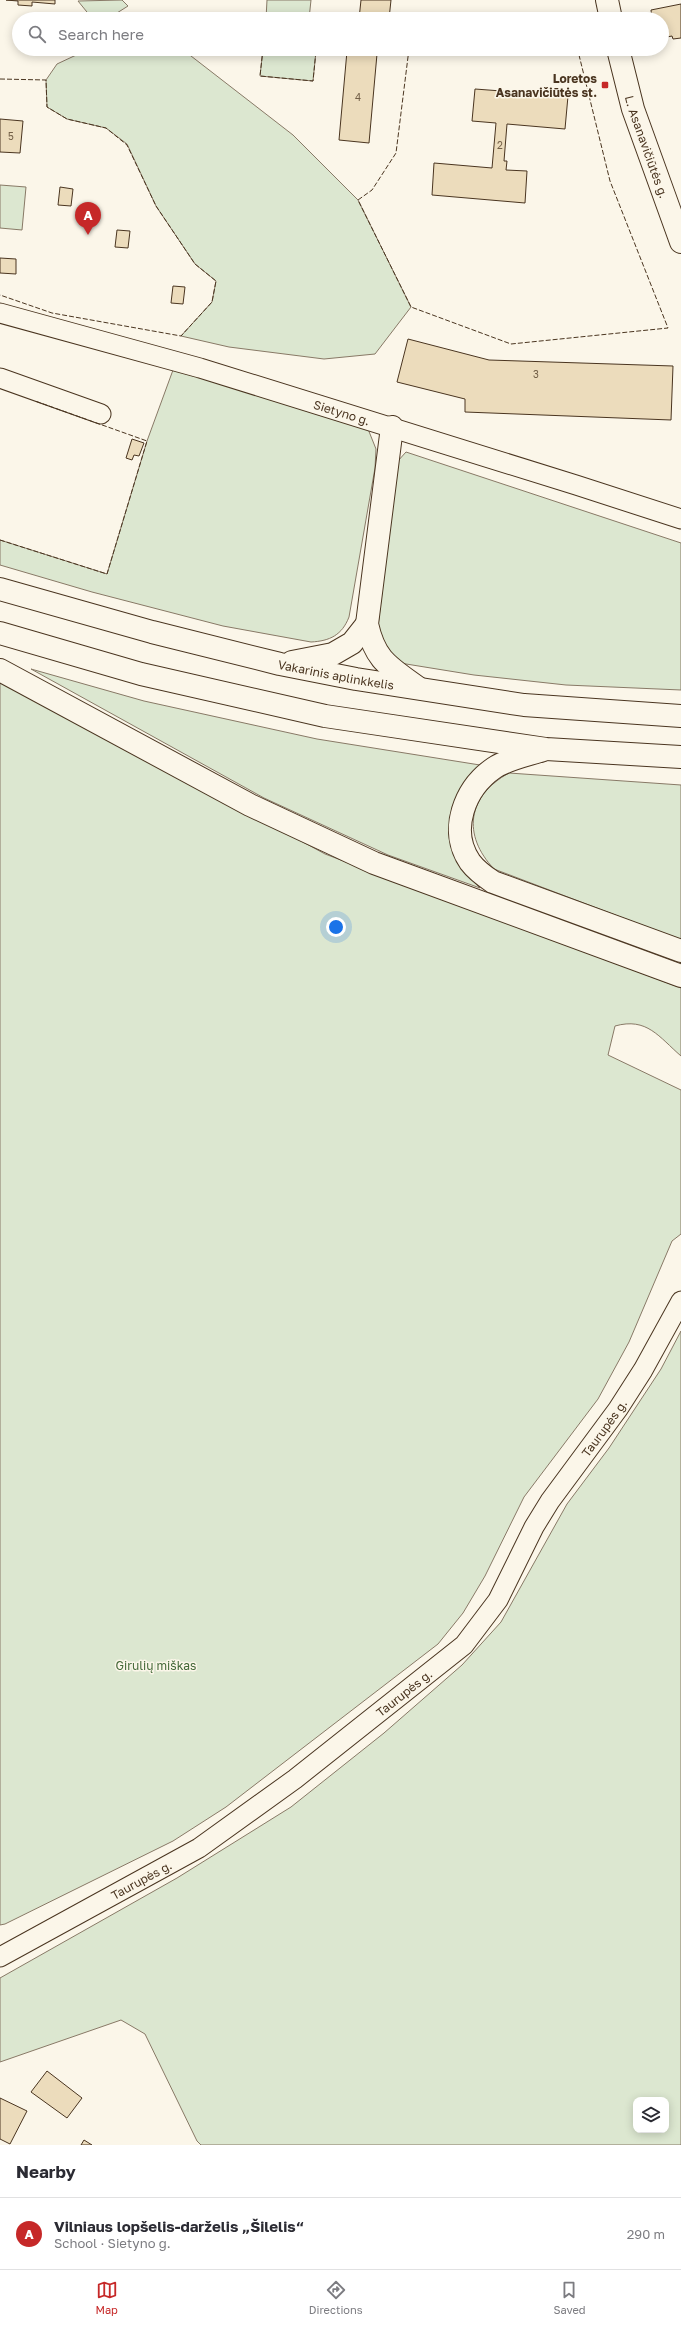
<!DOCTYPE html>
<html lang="en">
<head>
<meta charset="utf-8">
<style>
  body { margin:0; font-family:"Golos Text",sans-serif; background:#f2f2f3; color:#2b2b33 }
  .controls { position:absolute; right:12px; bottom:12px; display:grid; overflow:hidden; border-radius:8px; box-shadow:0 2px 10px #0003 }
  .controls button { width:36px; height:36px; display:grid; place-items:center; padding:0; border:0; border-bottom:1px solid #e1e1e2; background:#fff; color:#2b2b33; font:20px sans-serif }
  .you { position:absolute; left:336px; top:927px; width:14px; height:14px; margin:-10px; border:3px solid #fff; border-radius:50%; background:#1a73e8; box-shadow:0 0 0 6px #1a73e833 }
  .badge { display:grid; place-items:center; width:26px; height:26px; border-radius:50%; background:#c62828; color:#fff; font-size:13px; font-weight:700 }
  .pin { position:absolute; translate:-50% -33px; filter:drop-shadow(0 1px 2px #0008) }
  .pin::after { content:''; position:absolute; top:21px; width:14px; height:12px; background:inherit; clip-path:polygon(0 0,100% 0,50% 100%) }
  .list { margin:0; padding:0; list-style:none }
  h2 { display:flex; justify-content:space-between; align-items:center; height:52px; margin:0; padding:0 16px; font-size:17px }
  h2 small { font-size:13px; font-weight:400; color:#7c7c81 }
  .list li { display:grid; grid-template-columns:26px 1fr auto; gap:12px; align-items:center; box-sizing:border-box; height:72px; padding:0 16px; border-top:1px solid #e1e1e2 }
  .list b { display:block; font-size:15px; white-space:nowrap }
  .list p { margin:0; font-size:13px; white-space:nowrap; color:#7c7c81 }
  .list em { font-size:13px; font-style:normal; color:#7c7c81 }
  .icon { flex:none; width:22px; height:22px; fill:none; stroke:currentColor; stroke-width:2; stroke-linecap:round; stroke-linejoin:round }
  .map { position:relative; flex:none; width:681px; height:2145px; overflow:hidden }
  .search { position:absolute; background:#fff; box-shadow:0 2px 10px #0003; left:12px; right:12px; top:12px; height:44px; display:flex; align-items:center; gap:10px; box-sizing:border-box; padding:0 14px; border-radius:22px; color:#7c7c81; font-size:15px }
  .sheet { height:124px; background:#fff }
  nav { display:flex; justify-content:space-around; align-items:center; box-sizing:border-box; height:56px; border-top:1px solid #e1e1e2; background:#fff; font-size:11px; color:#7c7c81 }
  nav a { display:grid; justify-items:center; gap:2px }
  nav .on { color:#c62828 }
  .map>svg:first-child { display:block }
  .green { fill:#dce7d0; stroke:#887966; fill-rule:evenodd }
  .building { fill:#ecdcbc; stroke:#4a3520 }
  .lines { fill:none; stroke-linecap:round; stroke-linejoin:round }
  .minor-casing { stroke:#4a3520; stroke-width:21 }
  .major-casing { stroke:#4a3520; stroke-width:24 }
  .highway-casing { stroke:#4a3520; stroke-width:24 }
  .minor { stroke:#fbf6e9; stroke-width:19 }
  .major { stroke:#fbf6e9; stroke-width:22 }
  .highway { stroke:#fbf6e9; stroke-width:22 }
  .fence { stroke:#4a3520; stroke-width:1; stroke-dasharray:5 2; stroke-linecap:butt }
  .poi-dot { fill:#c62828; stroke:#fbf6e9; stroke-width:1.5 }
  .labels { text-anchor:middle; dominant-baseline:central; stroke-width:3; stroke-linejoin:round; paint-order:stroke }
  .number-label { font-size:10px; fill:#725f47 }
  .poi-label { font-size:12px; font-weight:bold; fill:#4a3520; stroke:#fbf6e9; text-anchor:end }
  .street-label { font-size:12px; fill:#4a3520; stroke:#fbf6e9 }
  .park-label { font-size:12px; fill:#436837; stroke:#fbf6e9 }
</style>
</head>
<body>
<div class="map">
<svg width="681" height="2145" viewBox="0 0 681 2145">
  <rect width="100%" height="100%" fill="#fbf6e9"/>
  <g class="green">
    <polygon points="122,0 128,6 109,18 91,17 78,1"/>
    <polygon points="267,0 311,0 309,19 266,19"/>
    <polygon points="89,49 182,49 293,135 358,200 411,307 375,354 324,359 229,347 181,336 212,302 216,281 195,264 156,206 127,144 106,128 67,119 47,107 46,80 57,64"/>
    <polygon points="263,49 316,51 313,81 260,76"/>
    <polygon points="0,185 26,187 22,230 0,228"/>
    <path d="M173 370 354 422 368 429 376 449 375 468 349 617C342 635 330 641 311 642L223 626 92 592 0 565V540L107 574 147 441Z"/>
    <polygon points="406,452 681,543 681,690 566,685 474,675 400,663 380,641 378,626 397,462"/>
    <path d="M31 669 144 701 317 739 480 765C440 802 440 851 480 888L388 855 264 798Z"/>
    <path d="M0 676 325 854 681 988V1056C659 1037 647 1017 615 1026L608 1055 681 1090V1234L672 1241 629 1342 598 1399 524 1497 485 1576 463 1613 438 1644 226 1807 173 1841 5 1924 0 1925Z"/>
    <path d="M509 773 681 785V940L494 869C462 835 467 796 509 773Z"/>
    <path d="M681 1331V2145H201L197 2141 145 2034 121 2020 0 2062V1978L177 1878 291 1807 384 1733 462 1665 501 1622 567 1504 609 1448 661 1369ZM636 2100H666V2130H636Z"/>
  </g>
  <g class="building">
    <polygon points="6,0 55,0 55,4 32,2 32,6 18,5 18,1"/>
    <polygon points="361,0 391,0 389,19 359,19"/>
    <polygon points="681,4 681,38 673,39 672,36 662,38 662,19 652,19 651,10"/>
    <polygon points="357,49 387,49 386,55 377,54 369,143 339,140 347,51 357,52"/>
    <polygon points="475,89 568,96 565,129 507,124 504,161 507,161 506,170 527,171 525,203 432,195 434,163 492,168 496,123 472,121"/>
    <polygon points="0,119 23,121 20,153 0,152"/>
    <polygon points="60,187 73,189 71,206 58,205"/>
    <polygon points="117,230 130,231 128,248 115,247"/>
    <polygon points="0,258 16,259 16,274 0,273"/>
    <polygon points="173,286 185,287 183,304 171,303"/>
    <polygon points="408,339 489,360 673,366 671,420 465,412 465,399 397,382"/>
    <polygon points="132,439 144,443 139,456 134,455 132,460 126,458"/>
    <polygon points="47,2071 82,2098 67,2118 31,2092"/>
    <polygon points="0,2098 27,2111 10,2144 0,2139"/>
    <polygon points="84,2140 92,2145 81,2145"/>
  </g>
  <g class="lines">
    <g class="minor-casing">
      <g id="minor">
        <path id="s1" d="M0 313 200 368 576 485 681 519"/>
        <polyline points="0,378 101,414"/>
        <path id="s2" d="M0 1957 199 1848 295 1779 464 1645 498 1600 534 1527 550 1501 618 1409 643 1370 681 1301"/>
      </g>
    </g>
    <g class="major-casing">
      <g id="major">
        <polyline points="607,0 611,19"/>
        <path id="s3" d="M618 49 633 109 681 242"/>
      </g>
    </g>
    <g class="highway-casing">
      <g id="highway">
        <path d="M392 427 367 624C375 660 388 666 417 687"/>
        <path id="s4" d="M0 589 152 632 280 664 356 679 524 705 681 716"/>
        <polyline points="0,633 141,674 325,716 546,749 681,757"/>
        <polyline points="292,662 333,654 352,643 367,624"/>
        <polyline points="0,670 250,805 374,863 681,976"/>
        <path d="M543 750C528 755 507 759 494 768 465 788 448 830 470 862 476 870 484 876 493 882L681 951"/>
      </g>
    </g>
    <use href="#minor" class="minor"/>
    <use href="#major" class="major"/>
    <use href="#highway" class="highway"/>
    <g class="fence">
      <polyline points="263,49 260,76 313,81 316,51 290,49"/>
      <path d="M409 49 396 153 372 190 358 200 411 307 511 344 668 328 610 181 579 55C533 53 486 52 439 49"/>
      <polyline points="0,79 46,80 47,107 67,119 106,128 127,145 156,206 195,264 216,281 212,302 181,336 52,313 0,295"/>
      <polyline points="0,540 107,574 147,441 35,401"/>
    </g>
  </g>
  <rect class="poi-dot" x="601" y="81" width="8" height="8" rx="2"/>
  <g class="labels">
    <g class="number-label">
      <text x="358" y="97">4</text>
      <text x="11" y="136">5</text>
      <text x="500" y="145">2</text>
      <text x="536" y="374">3</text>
    </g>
    <g class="poi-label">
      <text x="597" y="78">Loretos<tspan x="597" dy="14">Asanavičiūtės st.</tspan></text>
    </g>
    <g class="street-label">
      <text stroke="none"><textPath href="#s3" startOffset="102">L. Asanavičiūtės g.</textPath></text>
      <text stroke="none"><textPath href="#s1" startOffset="356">Sietyno g.</textPath></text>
      <text stroke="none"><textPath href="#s4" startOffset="347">Vakarinis aplinkkelis</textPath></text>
      <text stroke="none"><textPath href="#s2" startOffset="820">Taurupės g.</textPath></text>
      <text stroke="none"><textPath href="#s2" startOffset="484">Taurupės g.</textPath></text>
      <text stroke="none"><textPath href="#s2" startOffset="161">Taurupės g.</textPath></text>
    </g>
    <g class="park-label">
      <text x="156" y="1665">Girulių miškas</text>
    </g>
  </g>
</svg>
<div class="controls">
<button><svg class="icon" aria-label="layers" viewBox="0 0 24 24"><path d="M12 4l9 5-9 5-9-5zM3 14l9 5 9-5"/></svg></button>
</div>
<div class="you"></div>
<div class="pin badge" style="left:88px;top:235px">A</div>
<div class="search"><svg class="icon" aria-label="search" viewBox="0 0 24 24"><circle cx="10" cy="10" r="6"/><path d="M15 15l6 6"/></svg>Search here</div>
</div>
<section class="sheet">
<h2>Nearby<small></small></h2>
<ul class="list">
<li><span class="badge">A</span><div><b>Vilniaus lopšelis-darželis „Šilelis“</b><p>School · Sietyno g.</p></div><em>290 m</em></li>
</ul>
</section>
<nav>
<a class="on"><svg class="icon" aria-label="map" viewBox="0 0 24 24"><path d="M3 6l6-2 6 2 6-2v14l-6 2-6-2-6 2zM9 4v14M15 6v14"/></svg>Map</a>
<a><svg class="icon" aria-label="directions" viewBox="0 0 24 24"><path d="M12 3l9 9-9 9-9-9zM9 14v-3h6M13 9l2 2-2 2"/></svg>Directions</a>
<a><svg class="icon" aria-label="saved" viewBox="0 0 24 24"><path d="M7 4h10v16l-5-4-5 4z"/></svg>Saved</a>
</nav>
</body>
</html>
